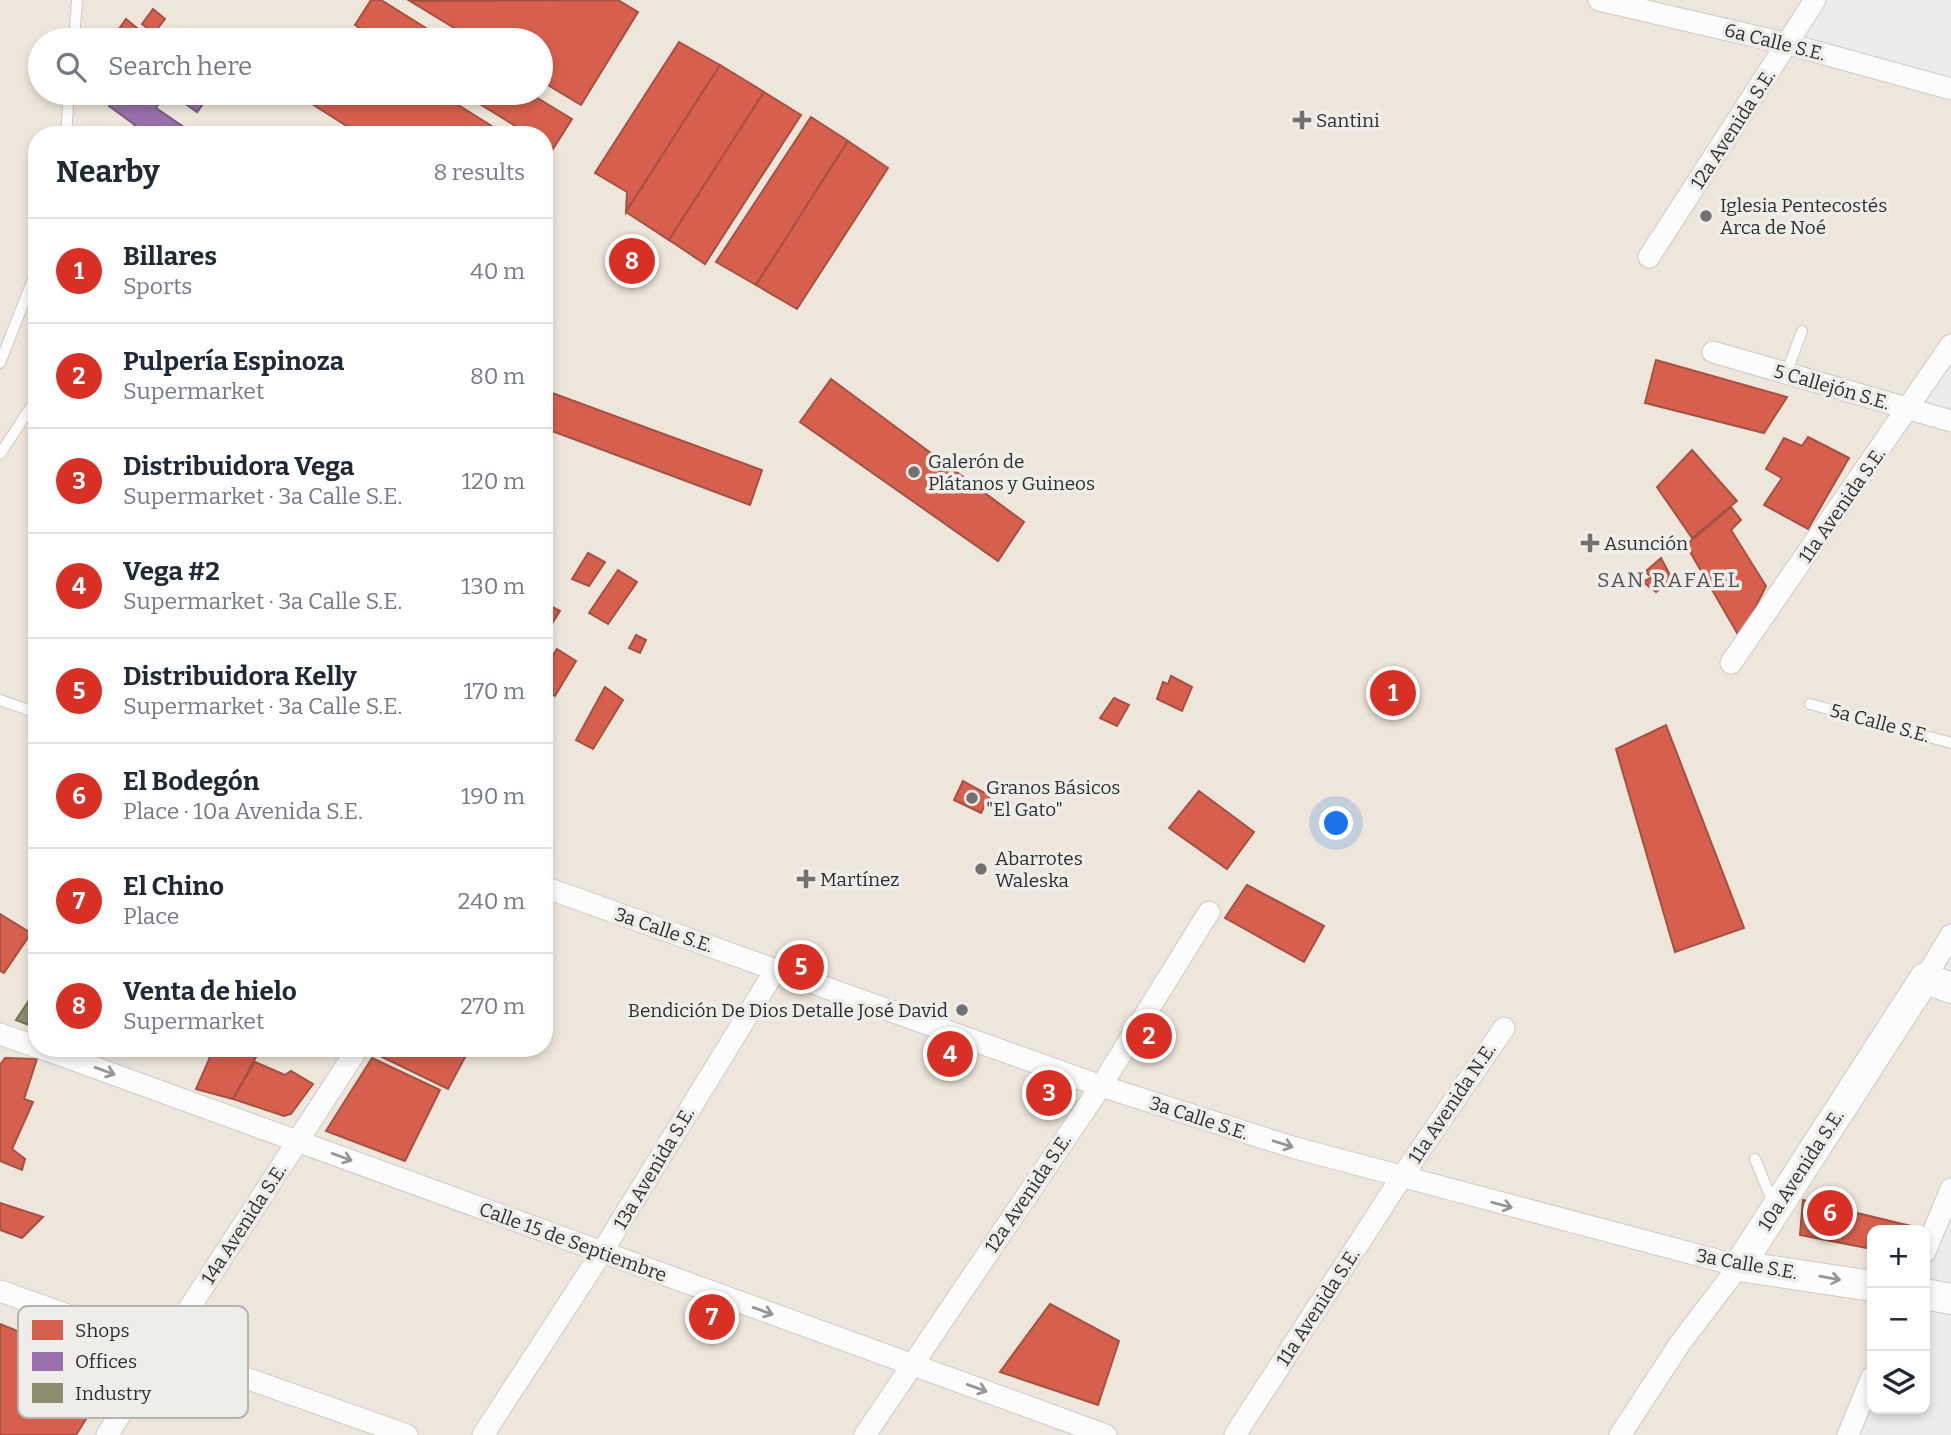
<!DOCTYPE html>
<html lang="en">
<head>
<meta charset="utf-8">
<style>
  body { margin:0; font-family:Bitter,serif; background:#f2f2f3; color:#1f2937 }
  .controls { position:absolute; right:21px; bottom:21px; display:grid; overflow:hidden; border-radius:14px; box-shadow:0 4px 10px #0003 }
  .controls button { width:63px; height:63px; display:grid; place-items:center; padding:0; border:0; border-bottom:2px solid #e0e1e3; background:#fff; color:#1f2937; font:35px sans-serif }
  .you { position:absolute; left:1337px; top:824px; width:24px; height:24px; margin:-18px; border:5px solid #fff; border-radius:50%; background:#1a73e8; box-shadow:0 0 0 10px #1a73e833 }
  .badge { display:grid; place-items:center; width:46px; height:46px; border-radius:50%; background:#d93025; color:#fff; font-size:23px; font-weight:700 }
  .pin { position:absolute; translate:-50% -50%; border:4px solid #fff; box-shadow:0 2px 7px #0006 }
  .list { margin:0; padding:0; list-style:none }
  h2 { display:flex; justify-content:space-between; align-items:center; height:91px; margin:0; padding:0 28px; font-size:30px }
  h2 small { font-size:23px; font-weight:400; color:#747a83 }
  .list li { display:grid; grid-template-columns:46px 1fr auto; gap:21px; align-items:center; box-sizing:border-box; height:105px; padding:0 28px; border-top:2px solid #e0e1e3 }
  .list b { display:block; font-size:26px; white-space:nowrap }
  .list p { margin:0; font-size:23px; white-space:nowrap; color:#747a83 }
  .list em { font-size:23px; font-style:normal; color:#747a83 }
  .icon { flex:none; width:38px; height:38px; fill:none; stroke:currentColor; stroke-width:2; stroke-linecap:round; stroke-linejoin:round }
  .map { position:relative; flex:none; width:1951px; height:1435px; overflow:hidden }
  .search { position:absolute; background:#fff; box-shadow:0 4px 10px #0003; left:28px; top:28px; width:525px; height:77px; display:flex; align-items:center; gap:18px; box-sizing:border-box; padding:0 24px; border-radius:38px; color:#747a83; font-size:26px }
  .panel { position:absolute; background:#fff; box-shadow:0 4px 10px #0003; left:28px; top:126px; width:525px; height:931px; border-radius:28px }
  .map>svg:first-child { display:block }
  .commercial { fill:#efe6db; fill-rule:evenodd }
  .shops { fill:#d6604d; stroke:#a45143; stroke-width:2 }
  .offices { fill:#9970ab; stroke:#795c85; stroke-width:2 }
  .industry { fill:#8c8c6e; stroke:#70705a; stroke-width:2 }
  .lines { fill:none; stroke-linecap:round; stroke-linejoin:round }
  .lane-casing { stroke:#cbcac8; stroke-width:12 }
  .street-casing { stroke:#cbcac8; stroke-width:23 }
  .secondary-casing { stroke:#cbcac8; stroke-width:32 }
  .lane { stroke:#fcfcfc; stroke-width:10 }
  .street { stroke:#fcfcfc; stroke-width:21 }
  .secondary { stroke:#fcfcfc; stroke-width:30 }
  .oneway { stroke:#969694 }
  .poi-dot { fill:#72716f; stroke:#efede9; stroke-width:2.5 }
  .labels { text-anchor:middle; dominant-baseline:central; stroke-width:7; stroke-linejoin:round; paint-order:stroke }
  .street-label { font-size:19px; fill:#2f2f2d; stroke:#efede9 }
  .poi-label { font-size:19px; fill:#2f2f2d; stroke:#efede9; text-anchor:start }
  .neighbourhood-label { font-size:21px; letter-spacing:2px; fill:#53524f; stroke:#efede9 }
  .key { fill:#efede9; stroke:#b5b4b1; stroke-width:2 }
  .key-label { font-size:19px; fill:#2f2f2d }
</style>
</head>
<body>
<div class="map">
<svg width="1951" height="1435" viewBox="0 0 1951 1435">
  <rect width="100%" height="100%" fill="#eeecea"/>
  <path class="commercial" d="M0 0H1815L1788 44 1951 88V345L1909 409 1951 421V935L1926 978 1951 988V1189L1925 1230H1872V1377L1848 1435H0ZM40 40H541V93H40ZM37 135H544V1048H37Z"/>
  <g class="shops">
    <polygon points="371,0 381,0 445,40 378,40 355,25"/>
    <polygon points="618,0 638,12 581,105 541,81 541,40 474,40 410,1"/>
    <polygon points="153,9 165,19 154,33 142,24"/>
    <polygon points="126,19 138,29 129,40 111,40"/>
    <polygon points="141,31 154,40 134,40"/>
    <polygon points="679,42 720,65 626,212 627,192 595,173"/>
    <polygon points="720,65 764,92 669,240 626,212"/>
    <polygon points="764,92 801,115 705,264 669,240"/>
    <polygon points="320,93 439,93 506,135 361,135 312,104"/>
    <polygon points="462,93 529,93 572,119 553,149 544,144 544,135 530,135"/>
    <polygon points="811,117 848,141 756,285 716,262"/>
    <polygon points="848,141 888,168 797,309 756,285"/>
    <polygon points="1656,360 1787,397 1764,433 1645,403"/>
    <polygon points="831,379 1024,522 998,561 800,422"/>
    <polygon points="544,390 762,470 750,505 544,428"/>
    <polygon points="1808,437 1849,458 1808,529 1764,505 1782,478 1766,469 1784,438 1802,446"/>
    <polygon points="1692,450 1737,501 1692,538 1657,487"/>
    <polygon points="1731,507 1741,520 1731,530 1766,586 1740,638 1686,545"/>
    <polygon points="588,553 605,562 589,586 572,579"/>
    <polygon points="1661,558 1672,579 1656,592 1643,582 1652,577 1645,572"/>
    <polygon points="618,570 637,582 608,624 589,613"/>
    <polygon points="544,603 560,611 548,630 544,629"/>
    <polygon points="636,635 646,640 640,653 629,648"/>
    <polygon points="557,649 576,661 555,696 544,690 544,670"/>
    <polygon points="1171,676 1192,687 1182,711 1157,699 1163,682 1168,684"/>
    <polygon points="605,687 623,700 593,749 576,740"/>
    <polygon points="1114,698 1129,705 1117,726 1100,718"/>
    <polygon points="1666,725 1744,928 1675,952 1616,749"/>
    <polygon points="963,781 990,796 981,813 954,800"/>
    <polygon points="1199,791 1254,832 1227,869 1169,828"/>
    <polygon points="1247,885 1324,926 1304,962 1225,918"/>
    <polygon points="0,914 31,933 4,973 0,971"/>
    <polygon points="214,1048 261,1048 233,1099 196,1089"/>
    <polygon points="380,1048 470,1048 448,1089 376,1054"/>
    <polygon points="5,1058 37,1059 24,1099 33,1102 12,1149 25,1159 22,1170 0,1161 0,1065"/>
    <polygon points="372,1058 440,1090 405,1161 326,1131"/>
    <polygon points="255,1062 285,1075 291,1071 313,1084 291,1114 284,1116 233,1099"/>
    <polygon points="1803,1200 1911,1226 1909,1230 1872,1230 1872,1249 1800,1235"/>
    <polygon points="0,1203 43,1217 22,1238 0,1230"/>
    <polygon points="700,1295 737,1309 726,1335 688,1325"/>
    <polygon points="1050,1304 1119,1341 1098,1405 1000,1372"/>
    <polygon points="0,1324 44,1342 52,1330 125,1357 76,1435 0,1435"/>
  </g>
  <g class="offices">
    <polygon points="119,93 167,93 156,108 191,132 127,135 135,125 109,106"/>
    <polygon points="170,93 211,93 197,112"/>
  </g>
  <polygon class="industry" points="37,988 37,1028 16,1020"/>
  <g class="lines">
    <g class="lane-casing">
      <g id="lane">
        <polyline points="74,40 77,0"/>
        <polyline points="66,135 69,93"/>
        <polyline points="0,363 37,269"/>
        <polyline points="1786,374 1802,331"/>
        <polyline points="0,454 31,407"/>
        <polyline points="0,700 37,713"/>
        <polyline points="1810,704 1951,743"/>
        <polyline points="1755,1159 1773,1203"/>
      </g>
    </g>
    <g class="street-casing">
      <g id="street">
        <polyline points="1599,0 1788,44 1951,89"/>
        <polyline points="1649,257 1815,0"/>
        <polyline points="1713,352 1951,421"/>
        <polyline points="1731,663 1951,345"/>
        <polyline points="544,887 1101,1086 1292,1147 1739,1266 1681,1342 1620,1435"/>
        <polyline points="1925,978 1951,935"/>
        <polyline points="0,1034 37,1047"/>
        <polyline points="41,1048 1106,1435"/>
        <polyline points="1925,1252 1951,1189"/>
        <polyline points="0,1291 407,1435"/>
        <polyline points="107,1435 358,1048"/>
        <polyline points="483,1435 602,1252 776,969"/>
        <polyline points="865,1435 1101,1086 1209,912"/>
        <polyline points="1235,1435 1401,1178 1504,1028"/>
        <polyline points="1848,1435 1872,1377"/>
      </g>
    </g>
    <g class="secondary-casing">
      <g id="secondary">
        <polyline points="1872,1286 1739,1266 1925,978 1951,988"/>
        <polyline points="1925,1294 1951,1299"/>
      </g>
    </g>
    <use href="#lane" class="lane"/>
    <use href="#street" class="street"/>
    <use href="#secondary" class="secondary"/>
  </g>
  <defs><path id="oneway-shaft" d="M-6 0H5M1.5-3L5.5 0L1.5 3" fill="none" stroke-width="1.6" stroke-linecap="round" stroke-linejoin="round" transform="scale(1.75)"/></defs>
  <g class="oneway">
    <use href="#oneway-shaft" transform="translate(105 1071) rotate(20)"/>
    <use href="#oneway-shaft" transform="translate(1283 1144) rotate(18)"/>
    <use href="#oneway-shaft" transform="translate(342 1157) rotate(20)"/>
    <use href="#oneway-shaft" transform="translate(1502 1205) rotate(15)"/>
    <use href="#oneway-shaft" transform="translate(1830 1278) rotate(10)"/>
    <use href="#oneway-shaft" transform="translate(763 1311) rotate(20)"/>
    <use href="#oneway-shaft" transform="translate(977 1388) rotate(20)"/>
  </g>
  <g class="poi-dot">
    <path d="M1298.5 109.5h7v7h7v7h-7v7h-7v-7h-7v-7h7z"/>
    <circle cx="1706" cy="216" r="7"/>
    <circle cx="914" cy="472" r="7"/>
    <path d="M1586.5 532.5h7v7h7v7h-7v7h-7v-7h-7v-7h7z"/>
    <circle cx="972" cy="798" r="7"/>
    <circle cx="981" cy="869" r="7"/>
    <path d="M802.5 868.5h7v7h7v7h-7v7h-7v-7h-7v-7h7z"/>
    <circle cx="962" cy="1010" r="7"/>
  </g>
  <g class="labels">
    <g class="street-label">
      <text transform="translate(1775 42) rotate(14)">6a Calle S.E.</text>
      <text transform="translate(1733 129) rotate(-57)">12a Avenida S.E.</text>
      <text transform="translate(1832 387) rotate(16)">5 Callejón S.E.</text>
      <text transform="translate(1842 505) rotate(-55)">11a Avenida S.E.</text>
      <text transform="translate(1880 723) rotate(15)">5a Calle S.E.</text>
      <text transform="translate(664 930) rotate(19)">3a Calle S.E.</text>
      <text transform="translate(1452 1103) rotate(-56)">11a Avenida N.E.</text>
      <text transform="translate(1199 1118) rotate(18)">3a Calle S.E.</text>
      <text transform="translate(654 1168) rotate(-59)">13a Avenida S.E.</text>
      <text transform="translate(1801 1170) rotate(-57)">10a Avenida S.E.</text>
      <text transform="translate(1028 1193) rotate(-56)">12a Avenida S.E.</text>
      <text transform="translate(244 1224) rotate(-57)">14a Avenida S.E.</text>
      <text transform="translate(573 1242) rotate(20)">Calle 15 de Septiembre</text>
      <text transform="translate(1747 1264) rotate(10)">3a Calle S.E.</text>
      <text transform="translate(1318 1307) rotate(-57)">11a Avenida S.E.</text>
    </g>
    <g class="poi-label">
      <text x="1316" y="120">Santini</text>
      <text x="1720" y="205">Iglesia Pentecostés<tspan x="1720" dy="22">Arca de Noé</tspan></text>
      <text x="928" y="461">Galerón de<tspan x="928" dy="22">Plátanos y Guineos</tspan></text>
      <text x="1604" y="543">Asunción</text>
      <text x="986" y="787">Granos Básicos<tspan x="986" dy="22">"El Gato"</tspan></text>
      <text x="995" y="858">Abarrotes<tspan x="995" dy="22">Waleska</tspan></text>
      <text x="820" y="879">Martínez</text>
      <text x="948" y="1010" text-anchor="end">Bendición De Dios Detalle José David</text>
    </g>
    <g class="neighbourhood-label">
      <text x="1669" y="580">SAN RAFAEL</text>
    </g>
  </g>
  <rect x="18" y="1306" width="230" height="112" rx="10" class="key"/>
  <rect x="32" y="1320" width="31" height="20" fill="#d6604d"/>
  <rect x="32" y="1352" width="31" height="19" fill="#9970ab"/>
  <rect x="32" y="1383" width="31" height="20" fill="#8c8c6e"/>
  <g class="key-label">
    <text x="75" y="1337">Shops</text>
    <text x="75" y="1368">Offices</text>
    <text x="75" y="1400">Industry</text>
  </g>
</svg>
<div class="controls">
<button>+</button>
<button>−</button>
<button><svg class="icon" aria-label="layers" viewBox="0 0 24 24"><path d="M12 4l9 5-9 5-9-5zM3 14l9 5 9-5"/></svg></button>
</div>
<div class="you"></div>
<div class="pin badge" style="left:1393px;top:693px">1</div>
<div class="pin badge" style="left:1149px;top:1036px">2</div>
<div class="pin badge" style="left:1049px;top:1093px">3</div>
<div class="pin badge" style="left:950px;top:1054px">4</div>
<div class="pin badge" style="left:801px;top:967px">5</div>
<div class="pin badge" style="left:1830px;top:1213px">6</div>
<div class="pin badge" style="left:712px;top:1317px">7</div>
<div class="pin badge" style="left:632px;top:261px">8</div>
<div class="search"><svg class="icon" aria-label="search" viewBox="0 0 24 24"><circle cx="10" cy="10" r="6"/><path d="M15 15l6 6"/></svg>Search here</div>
<section class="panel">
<h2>Nearby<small>8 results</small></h2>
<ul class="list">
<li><span class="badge">1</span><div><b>Billares</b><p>Sports</p></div><em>40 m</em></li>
<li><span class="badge">2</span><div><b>Pulpería Espinoza</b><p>Supermarket</p></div><em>80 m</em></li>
<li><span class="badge">3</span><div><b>Distribuidora Vega</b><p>Supermarket · 3a Calle S.E.</p></div><em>120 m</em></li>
<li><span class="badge">4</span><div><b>Vega #2</b><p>Supermarket · 3a Calle S.E.</p></div><em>130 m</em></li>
<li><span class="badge">5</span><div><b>Distribuidora Kelly</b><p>Supermarket · 3a Calle S.E.</p></div><em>170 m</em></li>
<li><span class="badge">6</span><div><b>El Bodegón</b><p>Place · 10a Avenida S.E.</p></div><em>190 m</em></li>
<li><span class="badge">7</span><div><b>El Chino</b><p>Place</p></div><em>240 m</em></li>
<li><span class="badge">8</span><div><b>Venta de hielo</b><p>Supermarket</p></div><em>270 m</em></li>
</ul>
</section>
</div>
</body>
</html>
